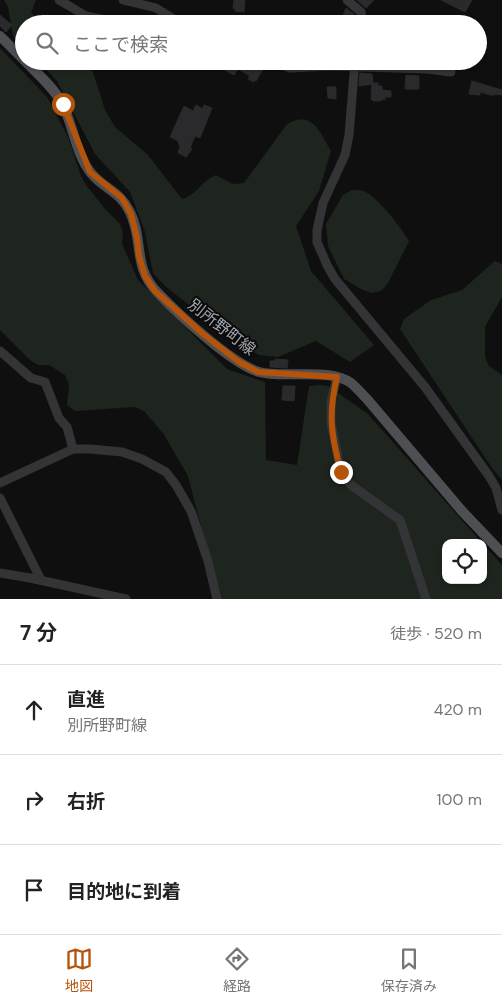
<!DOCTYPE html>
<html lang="ja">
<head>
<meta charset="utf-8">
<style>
  body { margin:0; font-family:"DM Sans","Noto Sans JP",sans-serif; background:#f2f2f2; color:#222 }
  .controls { position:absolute; right:15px; bottom:15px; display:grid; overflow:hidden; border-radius:10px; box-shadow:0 1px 4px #0004 }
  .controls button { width:45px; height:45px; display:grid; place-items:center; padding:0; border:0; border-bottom:1px solid #e0e0e0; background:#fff; color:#222; font:25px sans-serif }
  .stop { position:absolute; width:15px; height:15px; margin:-11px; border:4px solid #b45309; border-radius:50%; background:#fff }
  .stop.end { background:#b45309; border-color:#fff; box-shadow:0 1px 5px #0008 }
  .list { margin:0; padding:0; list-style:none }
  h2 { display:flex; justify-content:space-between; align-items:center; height:65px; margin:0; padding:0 20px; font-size:21px }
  h2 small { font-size:16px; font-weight:400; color:#767676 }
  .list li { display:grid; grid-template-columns:32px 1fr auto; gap:15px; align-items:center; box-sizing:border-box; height:90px; padding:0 20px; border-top:1px solid #e0e0e0 }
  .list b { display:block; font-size:19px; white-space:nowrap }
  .list p { margin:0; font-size:16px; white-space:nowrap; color:#767676 }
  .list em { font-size:16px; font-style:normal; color:#767676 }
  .icon { flex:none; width:28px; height:28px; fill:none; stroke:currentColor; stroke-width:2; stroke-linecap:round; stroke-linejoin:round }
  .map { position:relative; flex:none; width:502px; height:599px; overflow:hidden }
  .search { position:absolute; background:#fff; box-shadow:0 1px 4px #0004; left:15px; right:15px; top:15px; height:55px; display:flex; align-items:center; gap:12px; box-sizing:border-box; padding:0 18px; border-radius:28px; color:#767676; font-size:19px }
  .sheet { height:335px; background:#fff }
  nav { display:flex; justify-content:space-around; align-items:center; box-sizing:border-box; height:70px; border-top:1px solid #e0e0e0; background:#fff; font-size:14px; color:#767676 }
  nav a { display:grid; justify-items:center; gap:2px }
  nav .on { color:#b45309 }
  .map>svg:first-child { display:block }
  .green { fill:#1e241e }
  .building { fill:#2a2a2c; stroke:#292a2c }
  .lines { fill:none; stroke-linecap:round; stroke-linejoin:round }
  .minor { stroke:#323436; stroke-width:9 }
  .major { stroke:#4d4f53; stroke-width:10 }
  .route { stroke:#b45309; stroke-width:6 }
  .labels { text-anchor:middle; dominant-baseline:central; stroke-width:4; stroke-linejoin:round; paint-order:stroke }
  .street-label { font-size:16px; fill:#a2a8af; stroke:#0a0a0b }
</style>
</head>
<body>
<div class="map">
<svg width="502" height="599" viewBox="0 0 502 599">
  <rect width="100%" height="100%" fill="#0f0f10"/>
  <g class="green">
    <polygon points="4,0 36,0 31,13 46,24 24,24 24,47 13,36 8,7"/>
    <polygon points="0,48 47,97 68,137 81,176 86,185 106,210 120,224 123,233 122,244 138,280 227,369 265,382 266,460 297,465 309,386 319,385 328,386 368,414 482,543 446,543 446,580 483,580 483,544 502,565 502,599 220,599 188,476 163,433 144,411 135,407 75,411 67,405 69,385 65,375 49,365 38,365 30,360 0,330"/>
    <path d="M38 61H83L93 72 105 110 115 127 147 154 182 199C198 194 200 182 216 175L233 184 244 183 287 124C312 109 320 132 331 151L319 191 296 226 311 271 374 345 350 362 316 341 278 357 259 355 240 345 165 286 153 273 145 232 130 192 95 154 57 81Z"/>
    <path d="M352 190C356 190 360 190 364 191 380 199 400 227 409 241L388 283 381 291 372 293 363 290 344 279 328 246 326 224 343 195Z"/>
    <polygon points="495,261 502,264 502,297 485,327 485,357 489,366 502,375 502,480 492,468 400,329 404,319 431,300 462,290"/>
  </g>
  <g class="building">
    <polygon points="234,0 245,0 244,12 235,11 235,9 233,8"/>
    <polygon points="357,0 374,0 366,8"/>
    <polygon points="441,0 472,0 465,12"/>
    <polygon points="346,8 354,14 351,24 341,21"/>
    <polygon points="0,15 12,25 6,32 0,26"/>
    <rect x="305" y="16" width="13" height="8"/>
    <polygon points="230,61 245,61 263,69 256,81 255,80 254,82 248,79 250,76 238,69 234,75 226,71"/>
    <polygon points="360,73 372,74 373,83 378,83 378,86 382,86 382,90 391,91 391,97 385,97 385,100 381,99 381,101 373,101 371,99 372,84 359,86"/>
    <polygon points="406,75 419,76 419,89 405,89"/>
    <polygon points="472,81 502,90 502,95 495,94 495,95 491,95 480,92 480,95 469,94"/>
    <polygon points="327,87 336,87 336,99 328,98"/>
    <polygon points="196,105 203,109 204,105 212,108 200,138 195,136 190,148 192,149 186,157 178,153 180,147 178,141 170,137 184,106 193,111"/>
    <polygon points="275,359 288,360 287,368 270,367 270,361 275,361"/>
    <polygon points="283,386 295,386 294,401 282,400"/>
  </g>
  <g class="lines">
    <g class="minor">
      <polyline points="59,0 86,16 124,24"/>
      <polyline points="123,0 156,8 182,24"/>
      <polyline points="347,0 361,12 363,24"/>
      <polyline points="270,61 290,68 330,66 427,69 451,72"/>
      <polyline points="355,61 349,135 345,155 323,203 317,230 317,242 327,265 335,279 425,387 489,476 496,488 502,510"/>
      <polyline points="0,351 31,378 45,382 59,418 67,427 73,449"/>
      <polyline points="337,377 331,401 331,423 341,472 351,485 400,520 426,599"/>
      <polyline points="0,483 73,449 90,449 122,452 142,459 166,472 176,485 191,511 208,561 217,599"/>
      <polyline points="0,498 41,580"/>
      <polyline points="0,573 30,578 126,599"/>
    </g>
    <g class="major">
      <polyline points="0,36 24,60"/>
      <path d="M25 61C38 74 53 87 62 103 73 124 76 155 91 173 104 189 120 191 130 212 144 240 132 267 158 293 178 314 232 364 259 372 284 379 330 367 351 383 357 388 362 394 367 399L462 511 502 553"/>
    </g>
  </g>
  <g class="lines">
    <path class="route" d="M63 104 90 172 122 198 131 214 137 238 139 256 145 276 155 291 203 334 239 362 258 372 337 377C328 414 331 435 341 472"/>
  </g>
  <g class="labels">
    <g class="street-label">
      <text transform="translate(222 327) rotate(38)">別所野町線</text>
    </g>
  </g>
</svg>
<div class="controls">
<button><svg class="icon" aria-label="locate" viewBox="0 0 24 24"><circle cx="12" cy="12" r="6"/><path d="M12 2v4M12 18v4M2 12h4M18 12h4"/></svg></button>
</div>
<div class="stop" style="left:63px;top:104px"></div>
<div class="stop end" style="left:341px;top:472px"></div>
<div class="search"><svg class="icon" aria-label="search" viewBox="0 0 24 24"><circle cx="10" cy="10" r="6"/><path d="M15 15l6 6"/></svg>ここで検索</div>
</div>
<section class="sheet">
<h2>7 分<small>徒歩 · 520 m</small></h2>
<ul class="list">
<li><svg class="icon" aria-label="ahead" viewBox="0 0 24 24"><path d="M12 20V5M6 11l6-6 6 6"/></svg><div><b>直進</b><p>別所野町線</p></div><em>420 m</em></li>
<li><svg class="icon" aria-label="right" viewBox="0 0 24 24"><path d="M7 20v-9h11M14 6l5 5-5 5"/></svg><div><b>右折</b></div><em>100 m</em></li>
<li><svg class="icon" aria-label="arrive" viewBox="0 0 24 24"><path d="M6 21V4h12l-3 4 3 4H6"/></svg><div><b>目的地に到着</b></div></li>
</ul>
</section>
<nav>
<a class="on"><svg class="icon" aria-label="map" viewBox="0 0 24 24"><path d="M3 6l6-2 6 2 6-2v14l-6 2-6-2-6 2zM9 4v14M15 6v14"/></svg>地図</a>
<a><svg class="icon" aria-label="directions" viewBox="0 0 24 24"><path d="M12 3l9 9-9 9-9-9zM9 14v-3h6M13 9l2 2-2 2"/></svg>経路</a>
<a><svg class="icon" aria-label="saved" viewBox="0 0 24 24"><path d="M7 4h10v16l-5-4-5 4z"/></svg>保存済み</a>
</nav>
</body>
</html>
